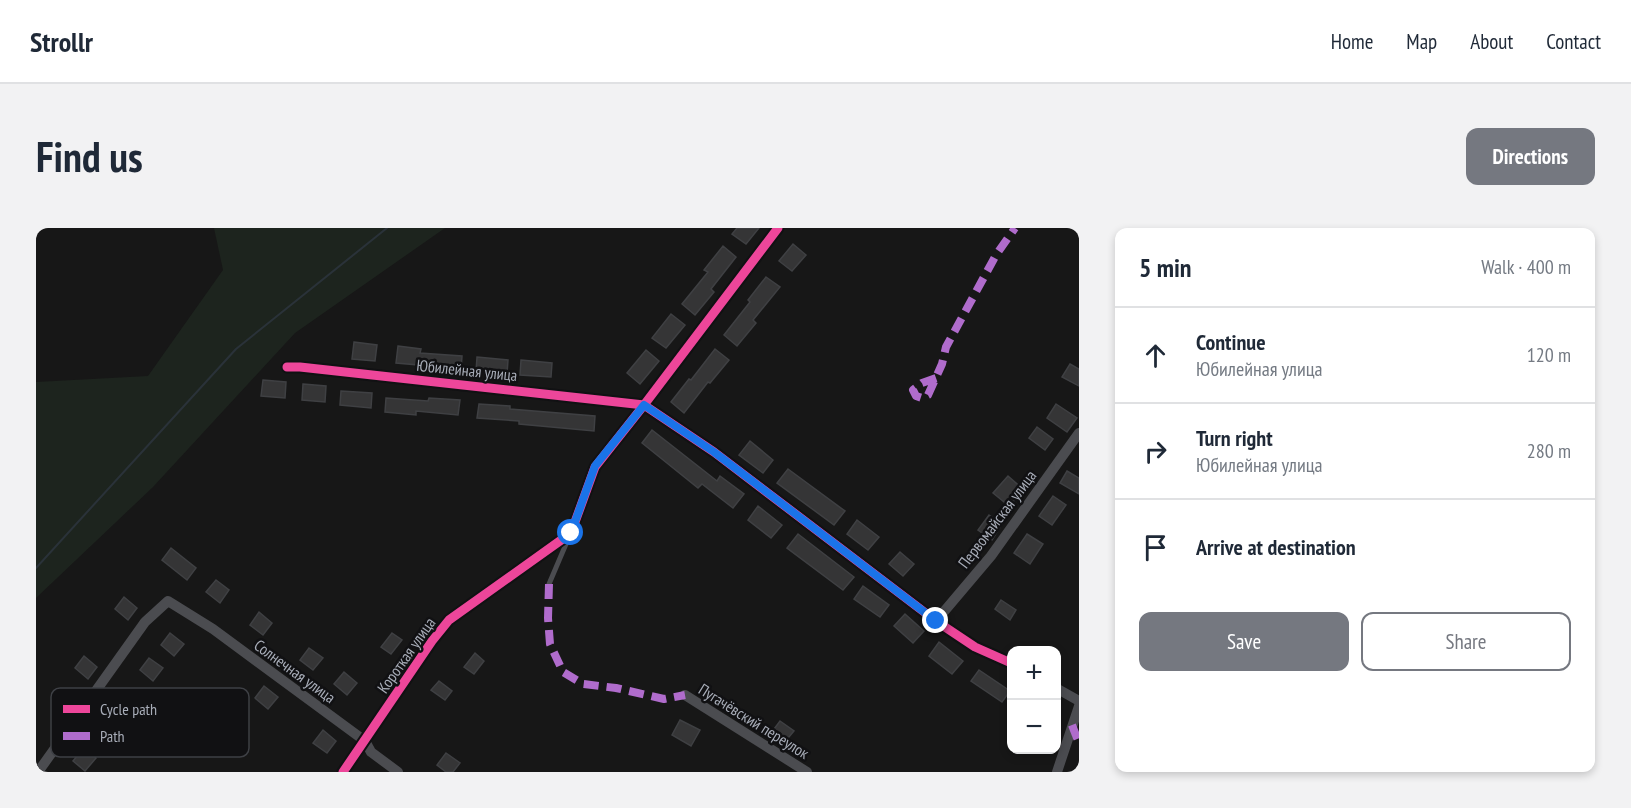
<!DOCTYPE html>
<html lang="en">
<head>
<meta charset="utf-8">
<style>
  body { margin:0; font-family:"PT Sans Narrow",sans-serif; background:#f2f2f3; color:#1f2937 }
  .controls { position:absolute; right:18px; bottom:18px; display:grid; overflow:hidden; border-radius:12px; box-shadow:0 3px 9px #0003 }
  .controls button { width:54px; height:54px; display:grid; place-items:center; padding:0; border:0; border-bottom:2px solid #e0e1e3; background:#fff; color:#1f2937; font:30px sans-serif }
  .stop { position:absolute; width:18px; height:18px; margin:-14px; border:4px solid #1a73e8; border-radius:50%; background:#fff }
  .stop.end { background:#1a73e8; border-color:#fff; box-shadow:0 2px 6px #0008 }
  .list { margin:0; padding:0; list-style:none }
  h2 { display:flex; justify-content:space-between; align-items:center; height:78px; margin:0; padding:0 24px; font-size:26px }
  h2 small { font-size:20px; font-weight:400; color:#747a83 }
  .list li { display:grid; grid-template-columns:39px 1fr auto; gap:18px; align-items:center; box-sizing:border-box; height:96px; padding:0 24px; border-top:2px solid #e0e1e3 }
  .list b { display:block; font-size:22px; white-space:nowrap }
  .list p { margin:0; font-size:20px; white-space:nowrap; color:#747a83 }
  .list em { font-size:20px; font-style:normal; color:#747a83 }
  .actions { display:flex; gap:12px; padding:18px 24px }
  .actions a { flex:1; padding:14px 0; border:2px solid #757880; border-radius:12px; text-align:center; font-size:21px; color:#757880 }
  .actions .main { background:#757880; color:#fff }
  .icon { flex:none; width:33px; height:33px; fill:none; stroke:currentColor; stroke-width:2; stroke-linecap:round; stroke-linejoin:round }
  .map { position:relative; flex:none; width:1043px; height:544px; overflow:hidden; border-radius:12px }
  header { display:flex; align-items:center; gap:36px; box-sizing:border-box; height:84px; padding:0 30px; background:#fff; border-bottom:2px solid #e0e1e3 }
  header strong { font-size:28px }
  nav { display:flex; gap:33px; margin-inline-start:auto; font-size:21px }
  .intro { display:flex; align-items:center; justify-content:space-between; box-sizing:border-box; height:144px; padding:0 36px }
  h1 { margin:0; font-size:42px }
  .button { padding:15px 27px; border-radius:12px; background:#757880; color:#fff; font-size:21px; font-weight:700 }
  main { display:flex; gap:36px; padding:0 36px }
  aside { flex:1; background:#fff; border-radius:12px; box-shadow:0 3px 9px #0003 }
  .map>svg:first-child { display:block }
  .green { fill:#1d241e }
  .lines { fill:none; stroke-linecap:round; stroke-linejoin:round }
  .stream { stroke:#2a3239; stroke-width:2 }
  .building { fill:#353536; stroke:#3f4043; stroke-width:1.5 }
  .service { stroke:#4b4c50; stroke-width:5 }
  .minor { stroke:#4b4c50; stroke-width:10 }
  .quiet { stroke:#b06ccc; stroke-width:8; stroke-dasharray:15 8; stroke-linecap:butt }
  .cycleway-casing { stroke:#111113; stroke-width:13 }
  .cycleway { stroke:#ed469a; stroke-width:9 }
  .route { stroke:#1a73e8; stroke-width:8 }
  .labels { text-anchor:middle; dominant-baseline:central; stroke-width:5; stroke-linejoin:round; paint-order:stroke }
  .street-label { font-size:16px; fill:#a8adb8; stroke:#111113 }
  .key { fill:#111113; stroke:#3e4045; stroke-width:1.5 }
  .key-label { font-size:16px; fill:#a8adb8 }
</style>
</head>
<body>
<header>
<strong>Strollr</strong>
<nav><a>Home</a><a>Map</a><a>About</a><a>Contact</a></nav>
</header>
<div class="intro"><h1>Find us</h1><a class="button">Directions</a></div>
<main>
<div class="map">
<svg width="1043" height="544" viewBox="0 0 1043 544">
  <rect width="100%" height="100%" fill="#171717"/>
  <polygon class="green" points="178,0 409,0 259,105 117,259 0,370 0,154 112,148 187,42"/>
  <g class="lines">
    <polyline class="stream" points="0,340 200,121 351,0"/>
  </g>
  <g class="building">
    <polygon points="701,0 723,0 710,16 696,6"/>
    <polygon points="757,16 770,27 756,43 743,33"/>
    <polygon points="687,18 700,29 675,61 678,64 659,87 646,76 672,44 668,42"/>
    <polygon points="730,49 744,59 717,92 720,95 701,118 688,107 714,74 712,72"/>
    <polygon points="635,86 649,97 630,120 616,110"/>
    <polygon points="318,114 341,117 339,133 316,131"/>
    <polygon points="362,118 385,121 384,125 426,128 425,143 394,140 394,138 360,135"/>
    <polygon points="679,121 693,132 674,155 672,154 648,185 635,174 653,151 655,152"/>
    <polygon points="610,122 623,133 604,156 591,145"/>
    <polygon points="441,129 472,132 471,146 440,144"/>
    <polygon points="485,132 516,135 515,149 484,147"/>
    <polygon points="1034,136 1043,141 1043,158 1026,149"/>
    <polygon points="227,152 250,154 249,170 225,168"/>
    <polygon points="267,156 290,158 289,174 266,172"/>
    <polygon points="305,163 336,165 335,180 304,177"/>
    <polygon points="350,170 392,173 393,170 424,172 422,187 380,183 380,187 349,184"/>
    <polygon points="443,176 474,178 474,181 559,188 558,203 483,196 483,193 441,190"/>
    <polygon points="1020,176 1041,190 1031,204 1011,190"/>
    <polygon points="1001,199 1017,211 1009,222 993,210"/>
    <polygon points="616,202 681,253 684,248 708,266 697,280 666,256 662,260 606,215"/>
    <polygon points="714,213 737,232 727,245 703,227"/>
    <polygon points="752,241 809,283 798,297 741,255"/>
    <polygon points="1031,243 1043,250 1043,266 1024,255"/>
    <polygon points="972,248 988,262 973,278 957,265"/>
    <polygon points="1017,268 1030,277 1016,297 1003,288"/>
    <polygon points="722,278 746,297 735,310 712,292"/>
    <polygon points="953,287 966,296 956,312 942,302"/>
    <polygon points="821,292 843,309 832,322 811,306"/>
    <polygon points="762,306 818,349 807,362 751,320"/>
    <polygon points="991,306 1007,316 994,336 978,325"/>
    <polygon points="135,320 160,340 151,352 126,332"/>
    <polygon points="864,324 878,336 867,348 853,336"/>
    <polygon points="180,352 193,362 184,375 170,364"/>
    <polygon points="827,358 853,377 844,389 818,371"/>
    <polygon points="88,369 101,380 92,392 79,381"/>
    <polygon points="965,372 980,382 974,392 959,381"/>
    <polygon points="223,384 236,395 227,407 214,397"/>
    <polygon points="869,386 888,403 877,415 858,398"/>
    <polygon points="134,405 148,416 138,428 125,417"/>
    <polygon points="356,405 366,412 355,426 345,419"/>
    <polygon points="903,414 927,433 916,446 893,428"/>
    <polygon points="273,420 287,430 277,442 264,432"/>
    <polygon points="439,425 448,433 438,446 428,439"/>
    <polygon points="48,428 61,439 52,451 39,440"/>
    <polygon points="113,430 127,440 117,453 104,442"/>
    <polygon points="943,442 974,463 966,474 935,453"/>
    <polygon points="308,444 321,455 311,467 298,456"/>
    <polygon points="403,453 416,463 409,472 395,462"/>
    <polygon points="228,458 242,469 232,481 219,470"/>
    <polygon points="644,492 664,502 655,518 636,507"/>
    <polygon points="744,493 758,503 748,515 735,505"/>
    <polygon points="287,502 300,513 291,525 277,515"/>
    <polygon points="48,520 60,530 49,543 37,533"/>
    <polygon points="410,525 424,535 417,544 410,544 401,537"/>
  </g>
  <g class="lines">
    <polyline class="service" points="513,356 533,309"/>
    <g class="minor">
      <polyline points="251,139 264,139 608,177 678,224 900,393 939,419 975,435"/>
      <polyline points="900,393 955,328 1043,205"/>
      <polyline points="1020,460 1043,473"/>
      <polyline points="649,467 771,544"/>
      <polyline points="2,544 109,394 132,373 177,401 329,513 335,524 362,544"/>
      <polyline points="307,544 396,413 413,392 535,305 559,239 608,177 742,0"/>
      <polyline points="1021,544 1043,478"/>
    </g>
    <g class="quiet">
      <polyline points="900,150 886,155 877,162 880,168 886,170 892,167 906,136 910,119 960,27 979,0"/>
      <polyline points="513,356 512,390 514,416 527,444 547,456 580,460 628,471 649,467"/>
      <polyline points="1036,497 1043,515"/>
    </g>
    <g class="cycleway-casing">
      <g id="cycleway">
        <polyline points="251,139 264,139 608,177 678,224 900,393 939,419 975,435"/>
        <polyline points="307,544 396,413 413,392 535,305 559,239 608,177 742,0"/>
      </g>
    </g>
    <use href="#cycleway" class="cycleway"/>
  </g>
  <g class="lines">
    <polyline class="route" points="535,305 559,238 608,177 678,224 900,393"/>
  </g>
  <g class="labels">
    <g class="street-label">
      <text transform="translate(431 142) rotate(6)">Юбилейная улица</text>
      <text transform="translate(961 291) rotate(-53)">Первомайская улица</text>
      <text transform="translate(370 427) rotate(-55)">Короткая улица</text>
      <text transform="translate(259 443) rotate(36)">Солнечная улица</text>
      <text transform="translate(718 493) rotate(32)">Пугачёвский переулок</text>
    </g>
  </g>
  <rect x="15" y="460" width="198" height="69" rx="9" class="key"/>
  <rect x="27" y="477" width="27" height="8" fill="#ed469a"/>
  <rect x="27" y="504" width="27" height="8" fill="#b06ccc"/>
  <g class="key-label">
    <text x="64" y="487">Cycle path</text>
    <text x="64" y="514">Path</text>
  </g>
</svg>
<div class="controls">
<button>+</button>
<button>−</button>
</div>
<div class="stop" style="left:535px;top:305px"></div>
<div class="stop end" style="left:900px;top:393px"></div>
</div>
<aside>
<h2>5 min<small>Walk · 400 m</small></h2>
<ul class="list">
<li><svg class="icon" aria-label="ahead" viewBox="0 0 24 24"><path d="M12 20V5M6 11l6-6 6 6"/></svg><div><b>Continue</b><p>Юбилейная улица</p></div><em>120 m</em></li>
<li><svg class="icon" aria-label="right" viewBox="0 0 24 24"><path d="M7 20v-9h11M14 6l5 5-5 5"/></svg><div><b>Turn right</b><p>Юбилейная улица</p></div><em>280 m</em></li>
<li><svg class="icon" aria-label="arrive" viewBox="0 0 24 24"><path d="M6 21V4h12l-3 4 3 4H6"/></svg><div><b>Arrive at destination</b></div></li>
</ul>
<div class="actions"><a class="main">Save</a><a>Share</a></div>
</aside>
</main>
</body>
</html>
